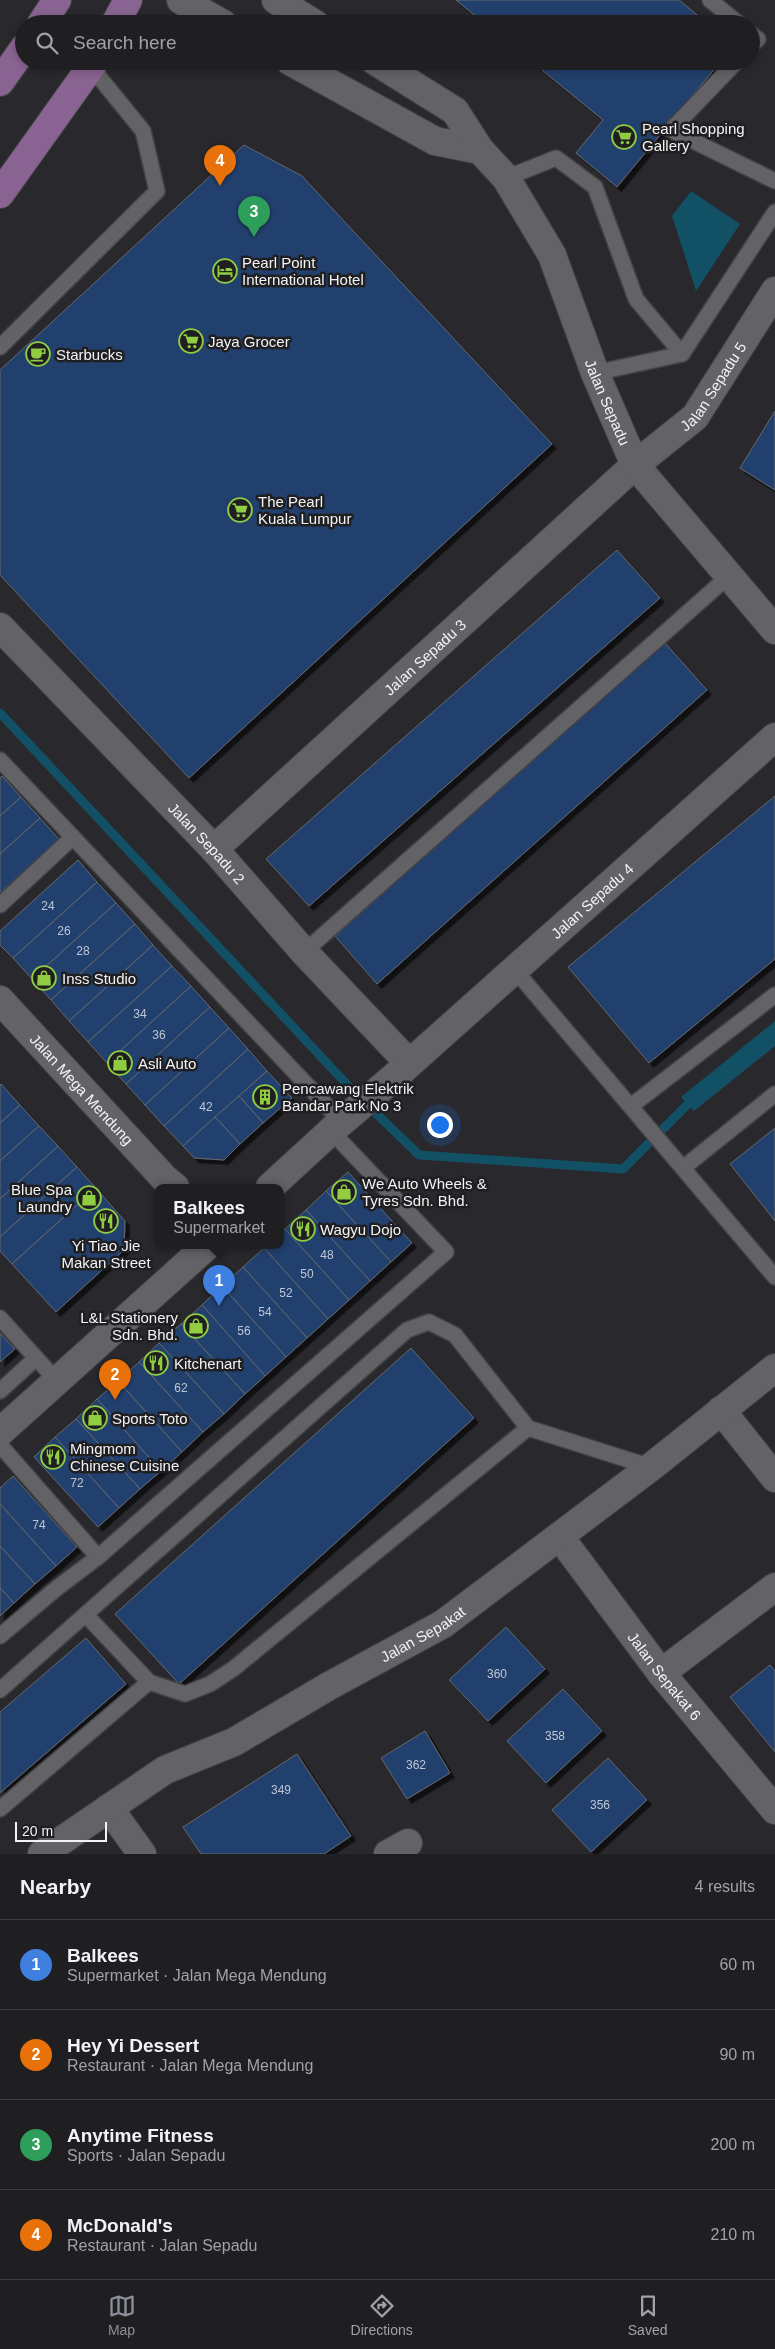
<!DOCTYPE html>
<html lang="en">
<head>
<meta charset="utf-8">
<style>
  body { margin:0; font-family:Arial,sans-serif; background:#2c2b2e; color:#f1f3f6 }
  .scale { position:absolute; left:15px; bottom:12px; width:92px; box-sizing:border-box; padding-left:5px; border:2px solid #f3f3f5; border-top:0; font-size:14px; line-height:18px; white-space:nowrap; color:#f3f3f5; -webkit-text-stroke:4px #1f1f22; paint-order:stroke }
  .you { position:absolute; left:439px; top:1124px; width:18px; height:18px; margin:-12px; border:4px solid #fff; border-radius:50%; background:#1a73e8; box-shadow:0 0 0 8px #1a73e833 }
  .badge { display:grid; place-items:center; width:32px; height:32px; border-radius:50%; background:#8c9099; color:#fff; font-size:16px; font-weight:700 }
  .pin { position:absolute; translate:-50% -41px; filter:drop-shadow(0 1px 2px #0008) }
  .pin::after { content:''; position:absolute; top:26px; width:18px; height:15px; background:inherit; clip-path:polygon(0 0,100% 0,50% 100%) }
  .popup { position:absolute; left:154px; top:1184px; width:130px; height:65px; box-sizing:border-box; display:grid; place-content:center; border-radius:10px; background:#1f1e21; filter:drop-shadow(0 1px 4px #0005); font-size:16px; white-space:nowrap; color:#a1a2a5 }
  .popup b { font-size:19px; color:#f1f3f6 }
  .popup::after { content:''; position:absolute; left:50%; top:100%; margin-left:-10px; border:10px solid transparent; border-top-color:#1f1e21 }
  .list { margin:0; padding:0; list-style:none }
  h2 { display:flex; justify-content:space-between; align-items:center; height:65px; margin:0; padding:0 20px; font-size:21px }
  h2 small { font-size:16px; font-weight:400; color:#a1a2a5 }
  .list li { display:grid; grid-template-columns:32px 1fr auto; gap:15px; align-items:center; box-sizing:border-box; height:90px; padding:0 20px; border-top:1px solid #3c3c3f }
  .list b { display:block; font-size:19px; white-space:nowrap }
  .list p { margin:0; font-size:16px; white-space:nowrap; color:#a1a2a5 }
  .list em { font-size:16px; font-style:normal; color:#a1a2a5 }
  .icon { flex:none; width:28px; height:28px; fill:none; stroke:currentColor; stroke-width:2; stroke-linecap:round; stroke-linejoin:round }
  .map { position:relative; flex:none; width:775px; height:1854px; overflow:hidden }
  .search { position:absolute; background:#1f1e21; box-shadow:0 2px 8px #0003; left:15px; right:15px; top:15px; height:55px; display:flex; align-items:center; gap:12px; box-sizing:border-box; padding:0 18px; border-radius:28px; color:#a1a2a5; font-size:19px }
  .sheet { height:425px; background:#1f1e21 }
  nav { display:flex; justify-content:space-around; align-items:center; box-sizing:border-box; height:70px; border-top:1px solid #3c3c3f; background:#1f1e21; font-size:14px; color:#a1a2a5 }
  nav a { display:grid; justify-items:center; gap:2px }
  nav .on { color:#8c9099 }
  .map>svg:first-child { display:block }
  .water { fill:#125066 }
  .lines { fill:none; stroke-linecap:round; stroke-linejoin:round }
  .stream { stroke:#125066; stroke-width:9 }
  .building { fill:#21406e; stroke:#66686c; filter:url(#shadow) }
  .lane-casing { stroke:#434346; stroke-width:18 }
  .street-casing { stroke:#434346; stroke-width:30 }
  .secondary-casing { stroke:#434346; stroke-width:30 }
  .primary-casing { stroke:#434346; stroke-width:30 }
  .lane { stroke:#636367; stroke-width:15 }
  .street { stroke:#636367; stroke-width:28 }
  .secondary { stroke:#636367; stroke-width:28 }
  .primary { stroke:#896492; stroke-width:28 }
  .labels { text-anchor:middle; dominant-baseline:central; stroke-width:5; stroke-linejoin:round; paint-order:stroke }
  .number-label { font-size:12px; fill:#bec6d3 }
  .poi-label { font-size:15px; fill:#f3f3f5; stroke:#1f1f22; text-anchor:start }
  .street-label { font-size:15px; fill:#f3f3f5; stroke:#1f1f22 }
</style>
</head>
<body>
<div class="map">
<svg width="775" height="1854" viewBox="0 0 775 1854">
  <defs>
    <filter id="shadow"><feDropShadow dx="4.5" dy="4.5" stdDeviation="0" flood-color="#0009"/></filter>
  </defs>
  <rect width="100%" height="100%" fill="#29282c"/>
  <g class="water">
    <polygon points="691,191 740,224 696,291 672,216"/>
    <polygon points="775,1021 775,1046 694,1111 681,1097"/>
  </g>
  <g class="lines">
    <polyline class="stream" points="0,713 353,1091 419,1155 623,1169 695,1097"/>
  </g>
  <g class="building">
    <polygon points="456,0 679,0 708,24 485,24"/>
    <polygon points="531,61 721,61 617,187 576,153 603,120"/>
    <polygon points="244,145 302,176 552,444 189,778 0,575 0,370"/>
    <polygon points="775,411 775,490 740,468"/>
    <polygon points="617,550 660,598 309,906 266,859"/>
    <polygon points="665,643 707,690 377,984 335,936"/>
    <polygon points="2,776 21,797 0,816 0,778"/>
    <polygon points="775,796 775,959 649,1063 568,967"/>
    <polygon points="21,797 40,818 0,854 0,816"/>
    <polygon points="40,818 59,839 0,893 0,854"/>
    <polygon points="78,860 97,882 13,958 0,945 0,931"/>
    <polygon points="97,882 116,903 32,979 13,958"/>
    <polygon points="116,903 135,924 51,1000 32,979"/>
    <polygon points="135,924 153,945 69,1021 51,1000"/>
    <polygon points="153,945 172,966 88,1042 69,1021"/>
    <polygon points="172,966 191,986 107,1063 88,1042"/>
    <polygon points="191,986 210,1007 126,1084 107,1063"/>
    <polygon points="210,1007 229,1028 145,1105 126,1084"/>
    <polygon points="229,1028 248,1049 164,1126 145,1105"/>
    <polygon points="248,1049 267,1071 183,1146 164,1126"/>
    <polygon points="267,1071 292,1098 263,1123 239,1096"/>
    <polygon points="1,1084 20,1105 0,1123 0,1085"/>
    <polygon points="239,1096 263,1123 240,1144 215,1117"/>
    <polygon points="20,1105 39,1126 0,1161 0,1123"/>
    <polygon points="215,1117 240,1144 224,1160 194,1158 183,1146"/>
    <polygon points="39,1126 58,1146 0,1199 0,1161"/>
    <polygon points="775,1128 775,1221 730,1164"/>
    <polygon points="58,1146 77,1167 0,1237 0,1199"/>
    <polygon points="77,1167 96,1188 12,1264 0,1251 0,1237"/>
    <polygon points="348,1172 412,1243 391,1262 326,1191"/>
    <polygon points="96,1188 125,1221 124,1250 56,1312 12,1264"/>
    <polygon points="326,1191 391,1262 370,1281 306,1210"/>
    <polygon points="306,1210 370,1281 349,1300 285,1229"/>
    <polygon points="285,1229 349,1300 328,1319 264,1248 268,1245 280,1245 280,1234"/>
    <polygon points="264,1248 328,1319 307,1338 243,1267"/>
    <polygon points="243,1267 307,1338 286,1357 222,1286"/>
    <polygon points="222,1286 286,1357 265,1376 202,1305"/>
    <polygon points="202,1305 265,1376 245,1394 181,1324"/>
    <polygon points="181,1324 245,1394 224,1414 159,1343"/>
    <polygon points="0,1333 15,1349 0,1362"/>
    <polygon points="159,1343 224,1414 203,1432 139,1362"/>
    <polygon points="411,1348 474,1418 179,1684 115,1614"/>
    <polygon points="139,1362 203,1432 182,1452 118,1381"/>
    <polygon points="118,1381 182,1452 161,1471 97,1399"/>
    <polygon points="97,1399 161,1471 140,1489 76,1419"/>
    <polygon points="76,1419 140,1489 119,1508 55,1437"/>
    <polygon points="55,1437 119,1508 98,1527 34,1457"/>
    <polygon points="13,1476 77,1547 56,1566 0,1504 0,1488"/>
    <polygon points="0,1504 56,1566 35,1584 0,1546"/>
    <polygon points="0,1546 35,1584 14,1603 0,1588"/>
    <polygon points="0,1588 14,1603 0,1616"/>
    <polygon points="506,1627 545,1669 488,1721 449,1680"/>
    <polygon points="86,1638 126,1684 0,1793 0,1712"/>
    <polygon points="770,1665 775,1671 775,1752 730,1697"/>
    <polygon points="563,1689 602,1731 546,1783 507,1741"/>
    <polygon points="425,1731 450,1773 407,1799 381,1758"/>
    <polygon points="297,1754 351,1836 324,1854 201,1854 183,1827"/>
    <polygon points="608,1758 647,1800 591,1852 552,1810"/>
  </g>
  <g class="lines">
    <g class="lane-casing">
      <g id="lane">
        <polyline points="710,0 739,24"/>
        <polyline points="751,34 758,39 751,46"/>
        <polyline points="737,61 671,130 775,181"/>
        <polyline points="506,178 556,158 595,187 636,299 682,354"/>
        <polyline points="0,347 157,191 143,131 91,67"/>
        <polyline points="595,373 682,354 775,212"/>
        <polyline points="0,760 341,1121"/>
        <polyline points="0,905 73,837"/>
        <polyline points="304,952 730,575"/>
        <polyline points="514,969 775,1277"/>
        <polyline points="631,1106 775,995"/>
        <polyline points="683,1168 775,1094"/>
        <polyline points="0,1318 57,1381"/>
        <polyline points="0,1391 36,1358"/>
        <polyline points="0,1445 98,1557"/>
        <polyline points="86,1615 149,1682 185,1694 210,1684 233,1669 528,1428"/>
        <polyline points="0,1636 57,1588 98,1557 446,1252 331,1131"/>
        <polyline points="0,1690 407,1330 429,1322 455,1335 528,1428 651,1467"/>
        <polyline points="0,1809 149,1682"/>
      </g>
    </g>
    <g class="street-casing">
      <g id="street">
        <path id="s1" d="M0 627 214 849 304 952 409 1063"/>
        <path id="s2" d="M214 849 635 465 695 417 775 291"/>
        <path id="s3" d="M0 1000 165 1179 175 1187"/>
        <path id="s4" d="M270 1187 331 1131 400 1072 775 737"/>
        <polyline points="721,1410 775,1478"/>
        <polyline points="0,1432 208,1245"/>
        <path id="s5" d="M560 1537 661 1673 775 1810"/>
        <polyline points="661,1673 775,1587"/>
        <polyline points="109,1808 142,1854"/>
        <path id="s6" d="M42 1854 165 1770 234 1742 329 1686 443 1624 651 1467 775 1368"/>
        <polyline points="388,1854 408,1843"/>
      </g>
    </g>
    <g class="secondary-casing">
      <g id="secondary">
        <polyline points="181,0 223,24"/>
        <polyline points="276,0 315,24"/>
        <polyline points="290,61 435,141 480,150"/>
        <path id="s7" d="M375 61 455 111 480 150 506 178 552 255 595 373 635 465 775 630"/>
      </g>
    </g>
    <g class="primary-casing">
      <g id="primary">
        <polyline points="41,24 57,0"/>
        <polyline points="115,24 128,0"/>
        <polyline points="0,82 24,48"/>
        <polyline points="0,194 95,61"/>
      </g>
    </g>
    <use href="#lane" class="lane"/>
    <use href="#street" class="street"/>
    <use href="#secondary" class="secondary"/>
    <use href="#primary" class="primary"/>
  </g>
  <defs>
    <g id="supermarket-ring" transform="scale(1.25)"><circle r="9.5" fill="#1f1f22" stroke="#90cd41" stroke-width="1.5"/><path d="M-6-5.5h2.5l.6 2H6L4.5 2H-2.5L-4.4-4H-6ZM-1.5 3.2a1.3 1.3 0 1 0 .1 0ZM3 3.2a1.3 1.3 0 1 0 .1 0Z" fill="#90cd41"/></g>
    <g id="hotel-ring" transform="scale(1.25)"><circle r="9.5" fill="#1f1f22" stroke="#90cd41" stroke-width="1.5"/><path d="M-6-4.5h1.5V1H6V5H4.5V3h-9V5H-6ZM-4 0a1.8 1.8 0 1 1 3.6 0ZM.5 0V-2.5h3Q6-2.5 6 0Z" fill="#90cd41"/></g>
    <g id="cafe-ring" transform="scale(1.25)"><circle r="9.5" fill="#1f1f22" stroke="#90cd41" stroke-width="1.5"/><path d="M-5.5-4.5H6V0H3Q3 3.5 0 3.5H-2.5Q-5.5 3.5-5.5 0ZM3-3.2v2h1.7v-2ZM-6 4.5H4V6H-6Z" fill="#90cd41"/></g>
    <g id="shop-ring" transform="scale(1.25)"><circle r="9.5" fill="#1f1f22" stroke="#90cd41" stroke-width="1.5"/><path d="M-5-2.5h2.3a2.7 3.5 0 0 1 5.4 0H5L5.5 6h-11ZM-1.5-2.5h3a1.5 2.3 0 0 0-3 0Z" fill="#90cd41"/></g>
    <g id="building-ring" transform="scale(1.25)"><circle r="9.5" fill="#1f1f22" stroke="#90cd41" stroke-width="1.5"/><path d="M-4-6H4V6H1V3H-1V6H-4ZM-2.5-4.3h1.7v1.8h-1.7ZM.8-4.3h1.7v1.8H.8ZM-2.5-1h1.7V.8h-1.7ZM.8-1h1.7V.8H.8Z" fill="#90cd41"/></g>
    <g id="restaurant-ring" transform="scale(1.25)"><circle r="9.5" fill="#1f1f22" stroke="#90cd41" stroke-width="1.5"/><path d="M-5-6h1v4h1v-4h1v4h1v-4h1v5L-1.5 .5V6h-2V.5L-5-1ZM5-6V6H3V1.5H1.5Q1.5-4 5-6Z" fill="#90cd41"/></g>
  </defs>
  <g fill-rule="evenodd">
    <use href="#supermarket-ring" x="624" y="137"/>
    <use href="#hotel-ring" x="225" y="271"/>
    <use href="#supermarket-ring" x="191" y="341"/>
    <use href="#cafe-ring" x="38" y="354"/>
    <use href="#supermarket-ring" x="240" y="510"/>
    <use href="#shop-ring" x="44" y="978"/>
    <use href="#shop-ring" x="120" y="1063"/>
    <use href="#building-ring" x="265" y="1097"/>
    <use href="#shop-ring" x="344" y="1192"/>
    <use href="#shop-ring" x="89" y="1198"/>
    <use href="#restaurant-ring" x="106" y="1221"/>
    <use href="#restaurant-ring" x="303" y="1229"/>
    <use href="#shop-ring" x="196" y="1326"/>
    <use href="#restaurant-ring" x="156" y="1363"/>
    <use href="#shop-ring" x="95" y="1418"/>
    <use href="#restaurant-ring" x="53" y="1457"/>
  </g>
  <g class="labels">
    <g class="number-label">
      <text x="48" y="906">24</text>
      <text x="64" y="931">26</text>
      <text x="83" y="951">28</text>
      <text x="140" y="1014">34</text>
      <text x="159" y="1035">36</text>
      <text x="206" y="1107">42</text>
      <text x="327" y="1255">48</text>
      <text x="307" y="1274">50</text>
      <text x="286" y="1293">52</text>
      <text x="265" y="1312">54</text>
      <text x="244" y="1331">56</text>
      <text x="181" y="1388">62</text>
      <text x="77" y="1483">72</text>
      <text x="39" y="1525">74</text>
      <text x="497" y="1674">360</text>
      <text x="555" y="1736">358</text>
      <text x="416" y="1765">362</text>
      <text x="281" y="1790">349</text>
      <text x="600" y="1805">356</text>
    </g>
    <g class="poi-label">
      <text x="642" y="128">Pearl Shopping<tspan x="642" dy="17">Gallery</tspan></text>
      <text x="242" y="262">Pearl Point<tspan x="242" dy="17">International Hotel</tspan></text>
      <text x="208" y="341">Jaya Grocer</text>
      <text x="56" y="354">Starbucks</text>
      <text x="258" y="501">The Pearl<tspan x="258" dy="17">Kuala Lumpur</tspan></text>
      <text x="62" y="978">Inss Studio</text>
      <text x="138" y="1063">Asli Auto</text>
      <text x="282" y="1088">Pencawang Elektrik<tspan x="282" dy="17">Bandar Park No 3</tspan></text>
      <text x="362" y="1183">We Auto Wheels &amp;<tspan x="362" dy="17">Tyres Sdn. Bhd.</tspan></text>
      <text x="72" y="1189" text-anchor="end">Blue Spa<tspan x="72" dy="17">Laundry</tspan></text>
      <text x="320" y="1229">Wagyu Dojo</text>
      <text x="106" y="1245" text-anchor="middle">Yi Tiao Jie<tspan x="106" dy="17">Makan Street</tspan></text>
      <text x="178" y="1317" text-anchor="end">L&amp;L Stationery<tspan x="178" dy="17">Sdn. Bhd.</tspan></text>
      <text x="174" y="1363">Kitchenart</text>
      <text x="112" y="1418">Sports Toto</text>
      <text x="70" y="1448">Mingmom<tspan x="70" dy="17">Chinese Cuisine</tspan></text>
    </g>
    <g class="street-label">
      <text stroke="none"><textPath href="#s2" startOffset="682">Jalan Sepadu 5</textPath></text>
      <text stroke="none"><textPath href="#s7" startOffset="426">Jalan Sepadu</textPath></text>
      <text stroke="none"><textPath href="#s2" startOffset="285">Jalan Sepadu 3</textPath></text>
      <text stroke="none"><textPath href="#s1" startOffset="299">Jalan Sepadu 2</textPath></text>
      <text stroke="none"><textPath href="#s4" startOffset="431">Jalan Sepadu 4</textPath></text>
      <text stroke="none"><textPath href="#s3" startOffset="121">Jalan Mega Mendung</textPath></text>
      <text stroke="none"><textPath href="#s6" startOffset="441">Jalan Sepakat</textPath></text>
      <text stroke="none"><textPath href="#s5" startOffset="174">Jalan Sepakat 6</textPath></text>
    </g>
  </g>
</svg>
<div class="scale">20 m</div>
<div class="you"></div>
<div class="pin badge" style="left:219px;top:1306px;background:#3f7fe0">1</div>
<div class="popup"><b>Balkees</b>Supermarket</div>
<div class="pin badge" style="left:115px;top:1400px;background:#e8710a">2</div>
<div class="pin badge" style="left:254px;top:237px;background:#2e9e5b">3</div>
<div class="pin badge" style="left:220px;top:186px;background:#e8710a">4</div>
<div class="search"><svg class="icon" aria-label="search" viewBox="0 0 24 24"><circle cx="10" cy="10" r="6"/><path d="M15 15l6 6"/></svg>Search here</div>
</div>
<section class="sheet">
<h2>Nearby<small>4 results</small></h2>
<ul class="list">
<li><span class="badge" style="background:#3f7fe0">1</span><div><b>Balkees</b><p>Supermarket · Jalan Mega Mendung</p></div><em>60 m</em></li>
<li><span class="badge" style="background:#e8710a">2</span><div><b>Hey Yi Dessert</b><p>Restaurant · Jalan Mega Mendung</p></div><em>90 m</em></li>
<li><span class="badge" style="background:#2e9e5b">3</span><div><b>Anytime Fitness</b><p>Sports · Jalan Sepadu</p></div><em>200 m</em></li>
<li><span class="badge" style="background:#e8710a">4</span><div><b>McDonald's</b><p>Restaurant · Jalan Sepadu</p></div><em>210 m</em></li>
</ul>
</section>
<nav>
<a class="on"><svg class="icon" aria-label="map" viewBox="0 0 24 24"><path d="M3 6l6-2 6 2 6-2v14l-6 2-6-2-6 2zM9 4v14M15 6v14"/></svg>Map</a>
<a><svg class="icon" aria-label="directions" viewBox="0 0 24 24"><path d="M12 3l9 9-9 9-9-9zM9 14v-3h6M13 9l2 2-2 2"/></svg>Directions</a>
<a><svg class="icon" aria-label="saved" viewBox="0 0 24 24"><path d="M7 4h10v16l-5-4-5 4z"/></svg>Saved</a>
</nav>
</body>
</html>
